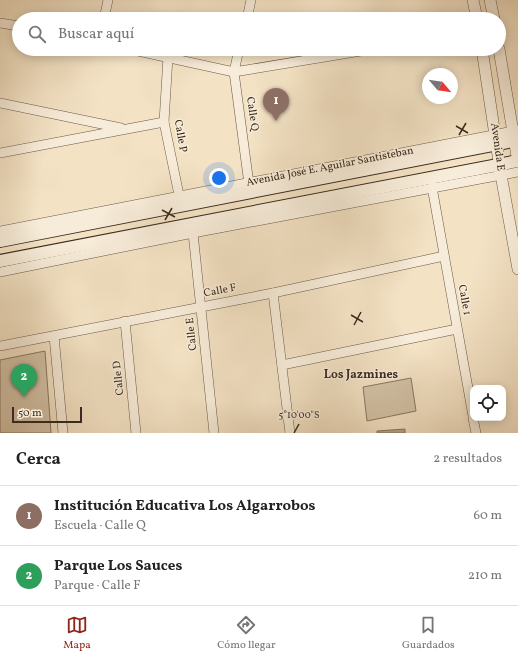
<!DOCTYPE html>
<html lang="es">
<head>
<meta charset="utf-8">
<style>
  body { margin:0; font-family:Vollkorn,serif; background:#f6f6f6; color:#202124 }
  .controls { position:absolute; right:12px; bottom:12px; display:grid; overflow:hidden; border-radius:8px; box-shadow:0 2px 10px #0003 }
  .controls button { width:36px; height:36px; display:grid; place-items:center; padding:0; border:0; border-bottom:1px solid #e0e0e0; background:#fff; color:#202124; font:20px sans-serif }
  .compass { position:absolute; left:422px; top:68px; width:36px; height:36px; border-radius:50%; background:#fff; box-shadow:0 2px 10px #0003; rotate:119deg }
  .scale { position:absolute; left:12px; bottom:10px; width:70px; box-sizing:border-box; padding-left:4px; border:2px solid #3b2c1d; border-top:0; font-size:11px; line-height:14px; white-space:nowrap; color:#3b2c1d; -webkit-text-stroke:3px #f7ecd9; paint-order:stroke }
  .you { position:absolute; left:219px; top:178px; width:14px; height:14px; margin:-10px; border:3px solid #fff; border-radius:50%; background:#1a73e8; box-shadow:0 0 0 6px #1a73e833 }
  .badge { display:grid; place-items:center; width:26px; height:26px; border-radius:50%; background:#8f2418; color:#fff; font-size:13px; font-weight:700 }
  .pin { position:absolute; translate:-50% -33px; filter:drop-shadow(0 1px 2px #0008) }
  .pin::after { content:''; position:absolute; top:21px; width:14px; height:12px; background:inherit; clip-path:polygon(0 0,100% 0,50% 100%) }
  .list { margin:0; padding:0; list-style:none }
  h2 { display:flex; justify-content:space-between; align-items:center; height:52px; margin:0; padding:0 16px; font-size:17px }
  h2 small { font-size:13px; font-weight:400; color:#757577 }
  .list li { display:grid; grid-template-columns:26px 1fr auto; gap:12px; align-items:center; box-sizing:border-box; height:60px; padding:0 16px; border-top:1px solid #e0e0e0 }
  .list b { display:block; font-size:15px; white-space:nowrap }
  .list p { margin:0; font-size:13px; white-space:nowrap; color:#757577 }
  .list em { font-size:13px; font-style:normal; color:#757577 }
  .icon { flex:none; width:22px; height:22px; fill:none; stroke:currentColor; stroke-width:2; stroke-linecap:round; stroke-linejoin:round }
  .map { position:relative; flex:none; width:518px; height:433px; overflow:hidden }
  .search { position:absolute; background:#fff; box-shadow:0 2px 10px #0003; left:12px; right:12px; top:12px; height:44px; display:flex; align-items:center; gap:10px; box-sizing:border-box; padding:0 14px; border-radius:22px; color:#757577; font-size:15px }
  .sheet { height:172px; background:#fff }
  nav { display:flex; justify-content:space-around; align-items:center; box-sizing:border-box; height:56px; border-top:1px solid #e0e0e0; background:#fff; font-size:11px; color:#757577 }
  nav a { display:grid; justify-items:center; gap:2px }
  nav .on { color:#8f2418 }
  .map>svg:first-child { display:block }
  .green { fill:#d4c3a8; stroke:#887862 }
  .water { fill:#b4a48b; stroke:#84745f }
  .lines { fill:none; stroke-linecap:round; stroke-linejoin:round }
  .minor-casing { stroke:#695a47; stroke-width:10 }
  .tertiary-casing { stroke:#695a47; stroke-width:12 }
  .secondary-casing { stroke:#3b2c1d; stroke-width:14 }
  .minor { stroke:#f7ecd9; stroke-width:9 }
  .tertiary { stroke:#f7ecd9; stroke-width:11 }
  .secondary { stroke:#f7ecd9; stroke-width:12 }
  .ticks { fill:none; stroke:#3b2c1d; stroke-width:1.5 }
  .labels { text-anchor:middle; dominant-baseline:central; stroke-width:3; stroke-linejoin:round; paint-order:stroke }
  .street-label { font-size:11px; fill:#3b2c1d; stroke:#f7ecd9 }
  .neighbourhood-label { font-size:12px; font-weight:bold; fill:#3b2c1d; stroke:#f7ecd9 }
  .ticks-label { font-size:10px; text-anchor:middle; fill:#3b2c1d; stroke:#f7ecd9; stroke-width:3; stroke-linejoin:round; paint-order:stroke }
</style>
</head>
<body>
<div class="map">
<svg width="518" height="433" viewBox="0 0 518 433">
  <rect width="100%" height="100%" fill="#f3e2c4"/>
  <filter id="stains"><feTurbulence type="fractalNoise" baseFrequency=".005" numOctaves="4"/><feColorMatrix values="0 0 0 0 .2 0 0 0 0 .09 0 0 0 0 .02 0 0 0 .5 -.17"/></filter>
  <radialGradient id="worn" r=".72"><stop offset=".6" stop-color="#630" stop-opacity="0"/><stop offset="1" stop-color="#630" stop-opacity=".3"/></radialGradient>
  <g class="green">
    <polygon points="45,351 51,433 0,433 0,360"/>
    <polygon points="411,378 416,411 367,421 363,387"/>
  </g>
  <polygon class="water" points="405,429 405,433 377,433 377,431"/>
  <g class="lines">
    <g class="minor-casing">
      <g id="minor">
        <polyline points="104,19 108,0"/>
        <polyline points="247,19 251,0"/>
        <polyline points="0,23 19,26"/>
        <polyline points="129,49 234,72 373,49"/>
        <polyline points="239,49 234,72 249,184"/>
        <polyline points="168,57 164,122 179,195"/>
        <polyline points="0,103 121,128"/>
        <polyline points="0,153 164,122"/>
        <polyline points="432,187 473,416"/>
        <polyline points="0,231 518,130"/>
        <polyline points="193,233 214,433"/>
        <polyline points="0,272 193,233 518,172"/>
        <polyline points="273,293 290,433"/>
        <polyline points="125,321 136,433"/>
        <polyline points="54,336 63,433"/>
        <polyline points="0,346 273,293 444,256"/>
        <polyline points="282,365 457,329"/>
        <polyline points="473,418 476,433"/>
      </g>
    </g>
    <g class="tertiary-casing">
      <g id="tertiary">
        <polyline points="473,0 477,19"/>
        <polyline points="490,0 494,19"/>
        <polyline points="482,49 501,175 518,269"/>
        <polyline points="499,49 518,162"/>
      </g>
    </g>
    <g class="secondary-casing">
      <g id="secondary">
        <polyline points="0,241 518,140"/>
        <polyline points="0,261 518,161"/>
      </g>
    </g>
    <use href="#minor" class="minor"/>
    <use href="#tertiary" class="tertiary"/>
    <use href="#secondary" class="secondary"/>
  </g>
  <path class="ticks" d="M456 126 468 133M459 135 466 123M162 210 175 217M165 220 172 208M351 315 363 322M354 325 361 312M294 433 299 424"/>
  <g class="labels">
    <g class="street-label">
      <text transform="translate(252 114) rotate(82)">Calle Q</text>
      <text transform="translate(180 136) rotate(80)">Calle P</text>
      <text transform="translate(497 147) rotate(82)">Avenida E</text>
      <text transform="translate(330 167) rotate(-11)">Avenida José E. Aguilar Santisteban</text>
      <text transform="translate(220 291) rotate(-11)">Calle F</text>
      <text transform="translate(464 300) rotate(80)">Calle 1</text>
      <text transform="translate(192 334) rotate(-96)">Calle E</text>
      <text transform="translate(119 378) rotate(-96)">Calle D</text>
    </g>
    <g class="neighbourhood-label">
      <text x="361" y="375">Los Jazmines</text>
    </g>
  </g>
  <g class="ticks-label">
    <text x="299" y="418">5°10'00"S</text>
  </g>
  <rect width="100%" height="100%" filter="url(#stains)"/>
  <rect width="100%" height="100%" fill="url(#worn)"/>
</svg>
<div class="controls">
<button><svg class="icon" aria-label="locate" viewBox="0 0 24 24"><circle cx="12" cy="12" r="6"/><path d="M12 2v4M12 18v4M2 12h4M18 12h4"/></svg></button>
</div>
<svg class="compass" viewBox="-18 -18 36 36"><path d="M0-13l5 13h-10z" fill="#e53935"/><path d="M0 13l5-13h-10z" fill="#757577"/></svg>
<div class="scale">50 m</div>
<div class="you"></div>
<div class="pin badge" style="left:276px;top:121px;background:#8d6e63">1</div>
<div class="pin badge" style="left:24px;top:397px;background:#2e9e5b">2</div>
<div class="search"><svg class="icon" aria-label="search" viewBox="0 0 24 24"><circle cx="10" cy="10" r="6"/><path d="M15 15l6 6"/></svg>Buscar aquí</div>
</div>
<section class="sheet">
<h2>Cerca<small>2 resultados</small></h2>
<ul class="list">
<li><span class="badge" style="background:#8d6e63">1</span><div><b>Institución Educativa Los Algarrobos</b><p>Escuela · Calle Q</p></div><em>60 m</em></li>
<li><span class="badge" style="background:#2e9e5b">2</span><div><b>Parque Los Sauces</b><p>Parque · Calle F</p></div><em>210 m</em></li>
</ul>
</section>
<nav>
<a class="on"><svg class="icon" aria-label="map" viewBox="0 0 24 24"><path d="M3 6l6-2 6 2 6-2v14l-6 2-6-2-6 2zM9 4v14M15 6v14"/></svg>Mapa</a>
<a><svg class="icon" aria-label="directions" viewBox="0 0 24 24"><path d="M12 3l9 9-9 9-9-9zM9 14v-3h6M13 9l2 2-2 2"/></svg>Cómo llegar</a>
<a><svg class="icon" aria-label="saved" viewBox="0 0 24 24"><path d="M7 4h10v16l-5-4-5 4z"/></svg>Guardados</a>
</nav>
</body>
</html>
